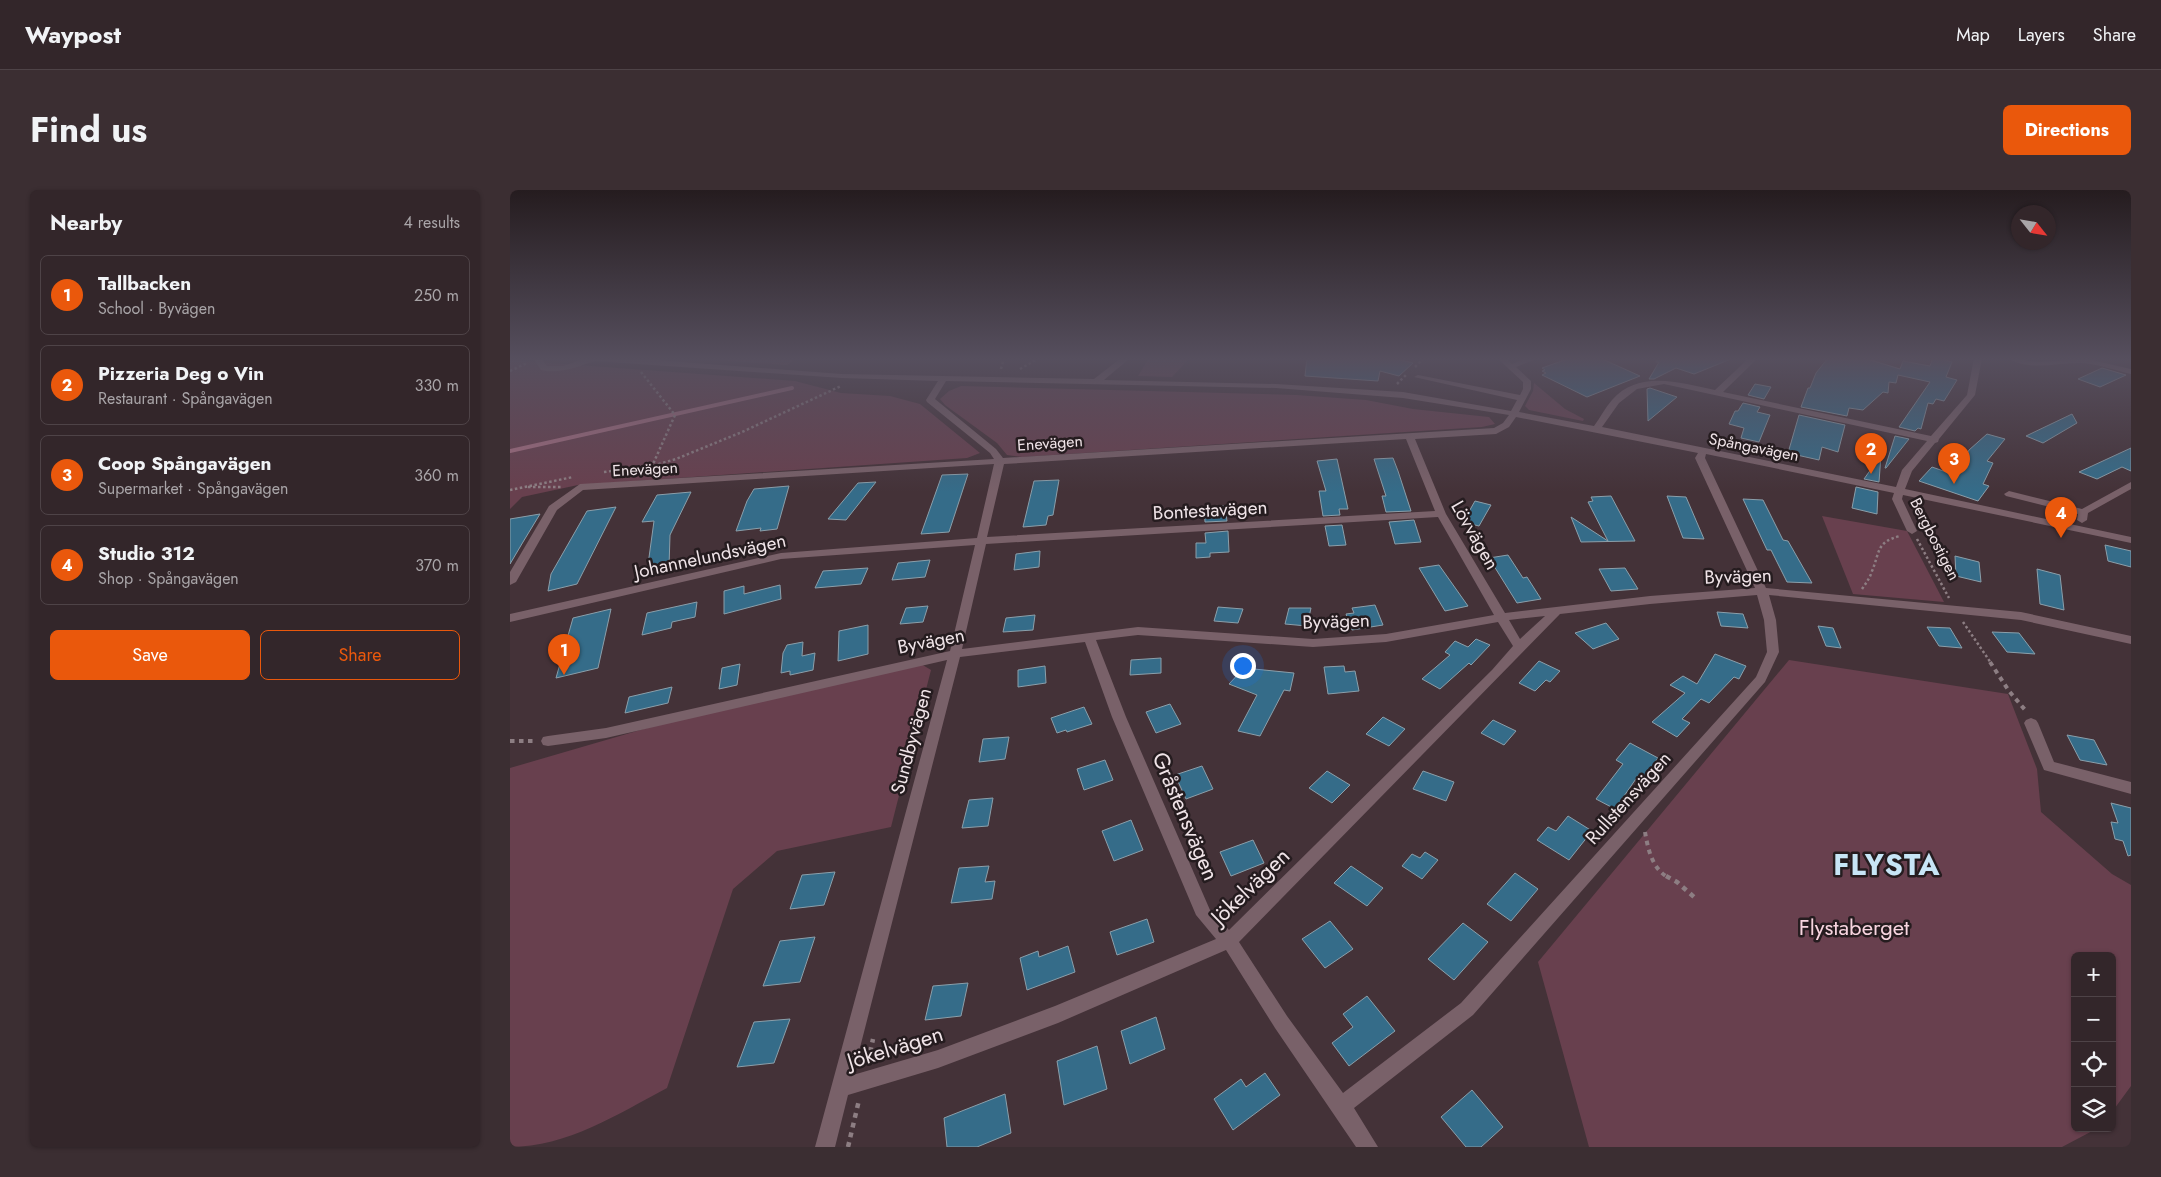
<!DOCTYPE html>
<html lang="en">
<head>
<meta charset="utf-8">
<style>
  body { margin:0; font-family:Jost,sans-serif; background:#3b2e32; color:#f1f3f6 }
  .controls { position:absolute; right:15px; bottom:15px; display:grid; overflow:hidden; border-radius:8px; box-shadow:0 1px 4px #0004 }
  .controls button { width:45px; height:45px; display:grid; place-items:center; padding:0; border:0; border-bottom:1px solid #4e4347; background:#33262a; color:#f1f3f6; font:25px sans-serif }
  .compass { position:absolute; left:1501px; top:15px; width:45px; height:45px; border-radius:50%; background:#33262a; box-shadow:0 1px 4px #0004; rotate:121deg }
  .you { position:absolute; left:732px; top:475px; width:18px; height:18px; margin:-12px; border:4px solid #fff; border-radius:50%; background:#1a73e8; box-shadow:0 0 0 8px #1a73e833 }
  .badge { display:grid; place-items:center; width:32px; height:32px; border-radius:50%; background:#ea580c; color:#fff; font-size:16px; font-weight:700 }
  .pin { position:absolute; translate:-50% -41px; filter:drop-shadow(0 1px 2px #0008) }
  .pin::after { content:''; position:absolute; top:26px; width:18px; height:15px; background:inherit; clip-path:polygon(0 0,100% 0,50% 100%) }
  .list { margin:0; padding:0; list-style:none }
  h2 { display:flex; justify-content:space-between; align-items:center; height:65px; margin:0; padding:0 20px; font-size:21px }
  h2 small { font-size:16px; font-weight:400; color:#a9a5a8 }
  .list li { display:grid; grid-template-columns:32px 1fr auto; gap:15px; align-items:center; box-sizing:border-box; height:80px; margin:0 10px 10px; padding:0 10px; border:1px solid #4e4347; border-radius:8px }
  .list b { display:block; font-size:19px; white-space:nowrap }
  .list p { margin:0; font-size:16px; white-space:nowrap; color:#a9a5a8 }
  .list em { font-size:16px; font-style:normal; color:#a9a5a8 }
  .actions { display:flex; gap:10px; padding:15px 20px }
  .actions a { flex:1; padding:11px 0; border:1px solid #ea580c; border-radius:8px; text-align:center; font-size:18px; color:#ea580c }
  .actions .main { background:#ea580c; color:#fff }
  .icon { flex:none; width:28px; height:28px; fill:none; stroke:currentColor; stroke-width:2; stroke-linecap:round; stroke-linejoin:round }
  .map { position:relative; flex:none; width:1621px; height:957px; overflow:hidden; border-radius:8px }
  header { display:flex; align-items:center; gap:30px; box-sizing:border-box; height:70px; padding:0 25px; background:#33262a; border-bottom:1px solid #4e4347 }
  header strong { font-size:24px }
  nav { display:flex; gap:28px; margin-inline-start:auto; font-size:18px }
  .intro { display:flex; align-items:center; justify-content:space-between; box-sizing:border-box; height:120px; padding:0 30px }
  h1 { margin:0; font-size:35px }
  .button { padding:12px 22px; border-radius:8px; background:#ea580c; color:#fff; font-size:18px; font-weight:700 }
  main { display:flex; gap:30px; padding:0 30px }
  aside { flex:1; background:#33262a; border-radius:8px; box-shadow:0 1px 4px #0004 }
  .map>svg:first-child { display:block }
  .green { fill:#68404e }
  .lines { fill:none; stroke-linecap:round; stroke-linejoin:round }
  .stream { stroke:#a56e81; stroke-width:4 }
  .building { fill:#356c89; stroke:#8b9faa }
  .path-far2 { stroke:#8d7e83; stroke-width:2.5; stroke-dasharray:2.5 2.5; stroke-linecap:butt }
  .path-far1 { stroke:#8d7e83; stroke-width:4; stroke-dasharray:4.5 4.5; stroke-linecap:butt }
  .path { stroke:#8d7e83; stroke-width:4.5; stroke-dasharray:5 5; stroke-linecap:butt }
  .minor { fill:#796169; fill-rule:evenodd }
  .labels { text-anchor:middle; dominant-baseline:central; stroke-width:5; stroke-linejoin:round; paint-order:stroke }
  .far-street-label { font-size:16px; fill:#f0e4e8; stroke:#251c1f }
  .street-label { font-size:19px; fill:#f0e4e8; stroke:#251c1f }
  .near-street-label { font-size:22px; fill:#f0e4e8; stroke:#251c1f }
  .near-park-label { font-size:22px; fill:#f7d4df; stroke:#251c1f }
  .near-district-label { font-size:29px; font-weight:bold; letter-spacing:1px; fill:#c7e5f6; stroke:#251c1f }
</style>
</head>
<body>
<header>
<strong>Waypost</strong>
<nav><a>Map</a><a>Layers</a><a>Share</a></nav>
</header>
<div class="intro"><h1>Find us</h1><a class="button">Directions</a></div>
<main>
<aside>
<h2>Nearby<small>4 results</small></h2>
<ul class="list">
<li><span class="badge">1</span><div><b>Tallbacken</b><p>School · Byvägen</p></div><em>250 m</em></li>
<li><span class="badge">2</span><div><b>Pizzeria Deg o Vin</b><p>Restaurant · Spångavägen</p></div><em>330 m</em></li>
<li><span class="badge">3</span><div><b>Coop Spångavägen</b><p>Supermarket · Spångavägen</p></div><em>360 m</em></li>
<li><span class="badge">4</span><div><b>Studio 312</b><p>Shop · Spångavägen</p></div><em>370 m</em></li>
</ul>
<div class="actions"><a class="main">Save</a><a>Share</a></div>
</aside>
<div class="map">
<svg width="1621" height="957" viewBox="0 0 1621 957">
  <rect width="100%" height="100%" fill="#443238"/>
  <g class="green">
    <polygon points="177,168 287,168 277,175"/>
    <polygon points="639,168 680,168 662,187 628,186"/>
    <polygon points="0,170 285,191 331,203 380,206 410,214 470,263 457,268 68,295 12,307 0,319"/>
    <polygon points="1024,193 1055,219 1074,229 1073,231 1019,220 1015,216 1023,201"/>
    <polygon points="451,196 786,205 856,210 903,219 979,227 985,234 972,237 512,267 497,265 487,253 435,215 430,209 439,201"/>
    <polygon points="1312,326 1397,341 1434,412 1343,404"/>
    <polygon points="1279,470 1498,504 1527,579 1531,622 1602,684 1621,695 1621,896 1602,922 1602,766 1565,766 1565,938 1588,938 1552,957 1079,957 1028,772"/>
    <path d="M411 474 421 480 381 637 267 661 223 699 157 898C108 924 57 957 0 957V578L144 536Z"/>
  </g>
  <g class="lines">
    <polyline class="stream" points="0,261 282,198"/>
  </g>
  <g class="building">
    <polygon points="797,168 883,168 903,173 889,186 870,181 868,191 795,186"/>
    <polygon points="1060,168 1090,168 1130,186 1077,207 1032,185 1036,183 1032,181 1035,180 1032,178"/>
    <polygon points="1147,168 1220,168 1221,169 1184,184 1166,178 1144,189 1139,189 1149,172 1146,172"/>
    <polygon points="1318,168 1354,168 1390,179 1393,171 1420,176 1423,168 1427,168 1442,172 1436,187 1447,190 1434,211 1426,209 1423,214 1418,213 1411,239 1408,238 1405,241 1389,237 1420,192 1388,185 1386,193 1379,192 1378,203 1373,202 1353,220 1339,218 1337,226 1291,217 1298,198 1300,198 1306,183"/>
    <polygon points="1592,178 1616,185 1590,197 1568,189"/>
    <polygon points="1245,194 1261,197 1254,209 1238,205"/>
    <polygon points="1140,198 1167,207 1138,231 1137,199"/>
    <polygon points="1233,213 1250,217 1247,222 1260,225 1249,252 1231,248 1234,238 1219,234 1225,221 1228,221"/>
    <polygon points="1562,224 1567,233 1533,253 1516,246"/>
    <polygon points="1289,225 1335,235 1328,262 1312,257 1309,270 1278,263"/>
    <polygon points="1477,244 1495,249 1477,271 1483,273 1473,294 1479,296 1468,311 1409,291 1422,277 1445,285 1459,260"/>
    <polygon points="1385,246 1399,249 1376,278 1375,278"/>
    <polygon points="1621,258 1621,281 1612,277 1587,289 1569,282"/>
    <polygon points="1371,265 1369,292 1354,289"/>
    <polygon points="883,268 888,281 901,321 876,322 872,306 876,306 864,269"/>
    <polygon points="827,269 838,319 829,319 830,325 813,326 809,301 816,301 807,271"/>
    <polygon points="458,284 439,342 411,344 432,285"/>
    <polygon points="549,290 543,325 538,326 536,335 513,337 524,291"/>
    <polygon points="366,292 336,330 318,329 348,293"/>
    <polygon points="279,296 267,339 250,341 251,338 226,341 237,311 244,299"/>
    <polygon points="1346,297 1368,302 1367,324 1342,318"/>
    <polygon points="181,302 160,345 159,377 137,382 144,331 132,332 147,305"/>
    <polygon points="1101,306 1125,351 1071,352 1061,327 1098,351 1078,312 1083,311 1081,307"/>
    <polygon points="1157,306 1176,307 1194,349 1173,348"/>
    <polygon points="1233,309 1253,310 1273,350 1278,351 1302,393 1277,392 1261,360 1257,360"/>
    <polygon points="965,311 981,315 969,336 953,332"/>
    <polygon points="715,316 717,331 695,332 694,317"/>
    <polygon points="106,317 67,394 38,401 41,384 77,321"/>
    <polygon points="30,324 13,352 0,374 0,329"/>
    <polygon points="904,330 911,352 885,354 879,332"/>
    <polygon points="832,335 836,355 819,356 815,336"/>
    <polygon points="718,341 719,362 700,363 700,367 686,368 686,353 696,353 695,343"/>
    <polygon points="1595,355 1621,361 1621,377 1598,371"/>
    <polygon points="530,361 529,377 504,380 506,364"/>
    <polygon points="998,365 1013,388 1017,387 1031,409 1007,413 979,368"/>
    <polygon points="1445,366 1469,372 1471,392 1446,386"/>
    <polygon points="420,370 415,387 382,390 388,373"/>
    <polygon points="929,375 958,416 935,421 909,378"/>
    <polygon points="358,378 351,394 305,398 313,381"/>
    <polygon points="1115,378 1128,399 1101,401 1089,379"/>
    <polygon points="1527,379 1550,385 1554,420 1530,414"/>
    <polygon points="270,395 271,409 214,424 214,401 234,396 234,404"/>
    <polygon points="187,412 185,427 162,432 161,438 132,445 137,423"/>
    <polygon points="865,415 873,435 842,440 836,424 844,423 842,418"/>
    <polygon points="418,416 413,432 390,434 396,418"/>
    <polygon points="708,417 733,419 728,433 704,431"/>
    <polygon points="779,418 801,418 797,436 775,434"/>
    <polygon points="101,419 88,478 46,488 63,428"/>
    <polygon points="1207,422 1233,424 1238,438 1211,436"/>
    <polygon points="525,425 523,440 493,442 496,428"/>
    <polygon points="1096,433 1109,449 1083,459 1065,443"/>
    <polygon points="358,435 358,464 328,471 329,441"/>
    <polygon points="1308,436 1323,438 1331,458 1316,456"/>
    <polygon points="1417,437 1440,438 1452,458 1429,456"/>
    <polygon points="1482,442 1509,443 1525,464 1497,462"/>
    <polygon points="966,449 980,455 961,475 959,473 930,499 912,489 940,465 935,462 945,451 958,457"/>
    <polygon points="293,452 292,466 305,463 303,480 280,485 280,481 271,483 273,463 277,455"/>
    <polygon points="1205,464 1236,476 1229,489 1224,487 1199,513 1191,509 1172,529 1180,533 1167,547 1142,532 1175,503 1160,495 1173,486 1187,494"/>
    <polygon points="651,468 651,483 620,485 621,470"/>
    <polygon points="1029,471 1050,481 1040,492 1036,490 1025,501 1009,493"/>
    <polygon points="230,474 227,495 209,499 212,478"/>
    <polygon points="535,476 536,493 508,497 508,480"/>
    <polygon points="834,476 835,482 845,481 849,501 818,504 814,477"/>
    <polygon points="734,478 784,483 780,501 774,500 750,546 728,541 747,505 719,494"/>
    <polygon points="162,497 158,513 115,523 119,507"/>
    <polygon points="660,514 671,534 646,543 636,522"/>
    <polygon points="574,517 582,534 557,542 556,540 547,543 541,528"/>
    <polygon points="873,527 895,539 879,556 856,544"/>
    <polygon points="983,530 1006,541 994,555 971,543"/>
    <polygon points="1557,545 1584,550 1597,575 1570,570"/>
    <polygon points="499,547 495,569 469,572 473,549"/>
    <polygon points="1120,553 1148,568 1135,586 1130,583 1105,619 1086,609 1113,574 1106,570"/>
    <polygon points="595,570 603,590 574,600 567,579"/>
    <polygon points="692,576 703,599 676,609 665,585"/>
    <polygon points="817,581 840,595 822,613 799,598"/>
    <polygon points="913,581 944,592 936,611 903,599"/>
    <polygon points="483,608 478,636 452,638 459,610"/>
    <polygon points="1601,613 1621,618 1621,665 1618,666 1613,651 1605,649 1601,632 1608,633"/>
    <polygon points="1058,626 1082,641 1059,670 1027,650 1038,637 1046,641"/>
    <polygon points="621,630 633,660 604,671 592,641"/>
    <polygon points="743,650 754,673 721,686 710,662"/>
    <polygon points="915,662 928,670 912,689 892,676 902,664 910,668"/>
    <polygon points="479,676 475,692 485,691 482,709 441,713 449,678"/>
    <polygon points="841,676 873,698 857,716 824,693"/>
    <polygon points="325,682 314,715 280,719 292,685"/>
    <polygon points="1005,683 1028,699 1001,731 977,714"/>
    <polygon points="637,729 644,752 607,765 600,742"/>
    <polygon points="820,731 843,759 815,778 792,749"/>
    <polygon points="953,733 978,752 944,790 918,769"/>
    <polygon points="305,747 290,792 253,796 270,751"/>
    <polygon points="558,756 565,782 517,800 510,768 528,761 529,767"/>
    <polygon points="458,793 451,826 415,830 423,796"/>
    <polygon points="857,806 885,841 839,876 822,853 843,837 833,824"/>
    <polygon points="646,827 655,859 620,874 611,841"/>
    <polygon points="280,829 264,873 227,877 244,832"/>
    <polygon points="587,856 597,899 554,915 547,871"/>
    <polygon points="755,883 770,905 723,940 704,909 731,889 736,897"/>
    <polygon points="962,900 993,937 971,957 956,957 931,927"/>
    <polygon points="495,904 501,943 467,957 437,957 434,928"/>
  </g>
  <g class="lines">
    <g class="path-far2">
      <polyline points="905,177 914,168"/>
      <polyline points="491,179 494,168"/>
      <polyline points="510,179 529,168"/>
      <polyline points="0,181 17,173"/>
      <polyline points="131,182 165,225 139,283"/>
      <polyline points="887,194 897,184"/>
      <polyline points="94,282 142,276 166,269 232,242 331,196"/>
      <polyline points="18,297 51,297"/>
      <polyline points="0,300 63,287"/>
      <polyline points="1407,349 1439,408"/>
      <path d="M1352 399C1356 393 1360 388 1362 381 1370 362 1366 352 1390 346"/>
      <polyline points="1453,432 1481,473"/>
    </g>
    <g class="path-far1">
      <polyline points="1480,472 1499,501 1516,521"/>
      <polyline points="0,551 24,551"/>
      <path d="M1135 642C1138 659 1142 679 1159 688"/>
    </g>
    <g class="path">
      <polyline points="1156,686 1167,692 1184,707"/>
      <polyline points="358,872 363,849"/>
      <polyline points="338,957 349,910"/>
    </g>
    <g class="minor">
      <path d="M23 168H31L37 176H53L76 168H119L332 184 584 189 611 168H620L594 190 766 194 893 202 1001 221 1007 210 904 187 908 185 1010 205 1013 199V192L987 168H996L1002 174 1016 168H1029L1006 177 1021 191V199L1009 222 1084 236C1090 228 1095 218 1102 210 1129 179 1171 193 1205 200L1239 168H1248L1213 202 1421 246 1457 205 1464 168H1472L1465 205 1429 249 1428 252 1425 253 1402 281 1395 299 1621 347V353L1393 305 1392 309 1407 341 1402 344 1397 341 1382 309 1384 303 1196 264 1195 268 1256 398 1511 422 1621 446V454L1511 430 1259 405 1266 430 1269 462 1255 492 963 825 844 918 868 957H846L765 838 716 760 548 833 428 878 338 905 325 957H305L437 470 96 548 38 556 33 555 31 551 33 547 38 546 96 538 440 461 465 355 271 369 0 432V424L271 363 467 348 484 274 73 300 47 320 6 392 0 395V382L39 316 70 294 484 269 480 263 417 212 416 210 428 191 332 188 85 171C67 177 50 184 31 180ZM436 191 766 198 893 208 999 225 993 233 984 238 493 268 486 259 425 209ZM1154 194 1417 251 1392 280 1386 297 1092 237 1109 213 1127 199ZM1006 227 1188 263 1185 268 1245 398 1140 406 995 423 936 324 905 249 986 244 999 237ZM896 249 925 321 477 347 494 274ZM928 327 984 425 876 444 803 449 628 437 452 459 476 354ZM1247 405 1254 430 1257 462 1246 487 951 813 833 903 777 826 729 752 1050 424 1140 414ZM1035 426 1010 449 999 430ZM988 432 1003 456 982 480 719 740 700 720 616 527 586 450 628 445 803 457 876 452ZM575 452 602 527 686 725 706 749 545 816 428 860 343 885 450 467Z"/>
      <path d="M1497 168 1529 172 1577 169 1621 179V184C1604 180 1588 174 1571 173 1547 172 1520 182 1497 168Z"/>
      <polygon points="1621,292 1621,299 1578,323 1577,330 1572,333 1567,330 1568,324 1496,306 1494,304 1499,301 1572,319"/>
      <polygon points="1521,528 1526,530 1528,533 1544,572 1621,592 1621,604 1534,580 1514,533 1516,530"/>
    </g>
  </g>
  <linearGradient id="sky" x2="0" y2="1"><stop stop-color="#251c1f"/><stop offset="0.56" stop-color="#564f5e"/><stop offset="1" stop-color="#564f5e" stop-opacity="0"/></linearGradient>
  <rect width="1621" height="302" fill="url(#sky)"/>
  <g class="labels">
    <g class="far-street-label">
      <text transform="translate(540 253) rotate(-4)">Enevägen</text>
      <text transform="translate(1244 257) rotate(11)">Spångavägen</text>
      <text transform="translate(135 279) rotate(-3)">Enevägen</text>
      <text transform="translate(1425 349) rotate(63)">Bergbostigen</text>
    </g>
    <g class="street-label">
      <text transform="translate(700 320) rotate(-3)">Bontestavägen</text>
      <text transform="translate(965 345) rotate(60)">Lövvägen</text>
      <text transform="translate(200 366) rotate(-12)">Johannelundsvägen</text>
      <text transform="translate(1228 386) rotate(-2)">Byvägen</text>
      <text transform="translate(826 431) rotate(-2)">Byvägen</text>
      <text transform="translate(421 451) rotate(-11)">Byvägen</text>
      <text transform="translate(401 551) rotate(-75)">Sundbyvägen</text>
      <text transform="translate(1118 608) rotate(-48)">Rullstensvägen</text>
    </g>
    <g class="near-street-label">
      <text transform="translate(676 626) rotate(67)">Gråstensvägen</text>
      <text transform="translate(740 696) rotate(-44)">Jökelvägen</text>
      <text transform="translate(385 857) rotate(-17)">Jökelvägen</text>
    </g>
    <g class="near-park-label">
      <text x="1344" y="737">Flystaberget</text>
    </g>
    <g class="near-district-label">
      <text x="1377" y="675">FLYSTA</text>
    </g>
  </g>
</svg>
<div class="controls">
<button>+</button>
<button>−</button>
<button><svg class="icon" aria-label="locate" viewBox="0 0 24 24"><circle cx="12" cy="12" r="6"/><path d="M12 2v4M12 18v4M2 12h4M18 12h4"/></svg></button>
<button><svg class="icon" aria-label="layers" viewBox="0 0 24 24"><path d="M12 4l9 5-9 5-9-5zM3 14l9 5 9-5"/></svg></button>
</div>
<svg class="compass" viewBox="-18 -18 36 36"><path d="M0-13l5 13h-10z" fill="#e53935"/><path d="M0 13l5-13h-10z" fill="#a9a5a8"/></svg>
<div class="you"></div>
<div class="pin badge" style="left:54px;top:485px">1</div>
<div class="pin badge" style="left:1361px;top:284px">2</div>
<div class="pin badge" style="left:1444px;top:294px">3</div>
<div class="pin badge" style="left:1551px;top:348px">4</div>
</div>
</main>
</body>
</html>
